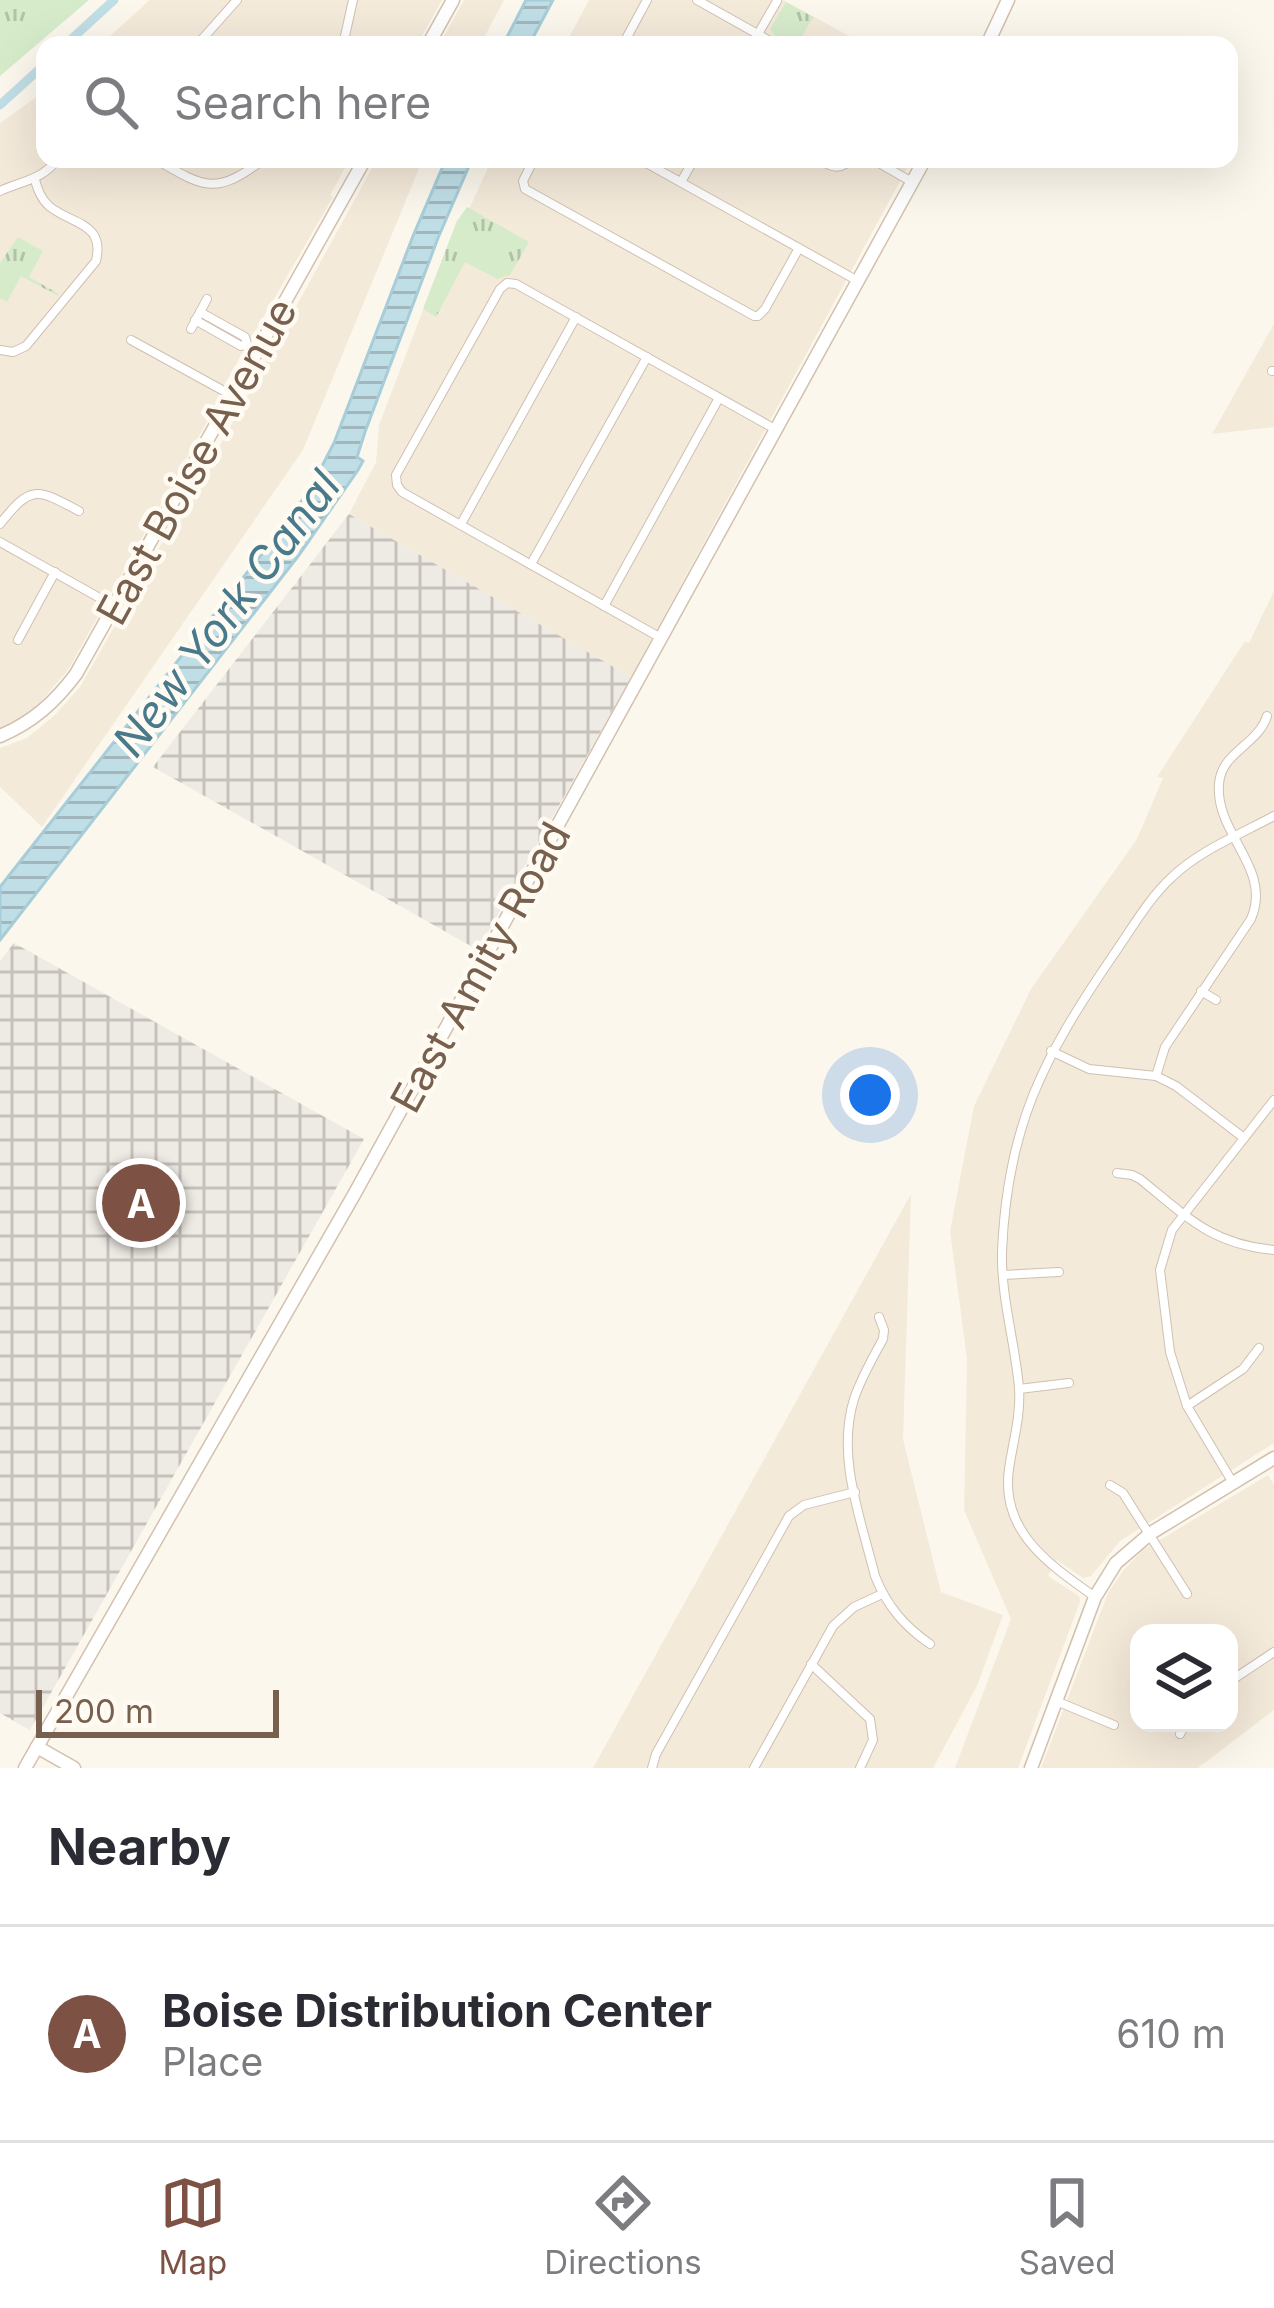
<!DOCTYPE html>
<html lang="en">
<head>
<meta charset="utf-8">
<style>
  body { margin:0; font-family:Inter,sans-serif; background:#f2f2f3; color:#2b2b33 }
  .controls { position:absolute; right:36px; bottom:36px; display:grid; overflow:hidden; border-radius:24px; box-shadow:0 12px 48px #0002 }
  .controls button { width:108px; height:108px; display:grid; place-items:center; padding:0; border:0; border-bottom:3px solid #e1e1e2; background:#fff; color:#2b2b33; font:60px sans-serif }
  .scale { position:absolute; left:36px; bottom:30px; width:243px; box-sizing:border-box; padding-left:12px; border:6px solid #78604e; border-top:0; font-size:33px; line-height:42px; white-space:nowrap; color:#78604e; -webkit-text-stroke:9px #fffbf3; paint-order:stroke }
  .you { position:absolute; left:870px; top:1095px; width:42px; height:42px; margin:-30px; border:9px solid #fff; border-radius:50%; background:#1a73e8; box-shadow:0 0 0 18px #1a73e833 }
  .badge { display:grid; place-items:center; width:78px; height:78px; border-radius:50%; background:#7d5143; color:#fff; font-size:39px; font-weight:700 }
  .pin { position:absolute; translate:-50% -50%; border:6px solid #fff; box-shadow:0 3px 12px #0006 }
  .list { margin:0; padding:0; list-style:none }
  h2 { display:flex; justify-content:space-between; align-items:center; height:156px; margin:0; padding:0 48px; font-size:51px }
  h2 small { font-size:39px; font-weight:400; color:#7c7c81 }
  .list li { display:grid; grid-template-columns:78px 1fr auto; gap:36px; align-items:center; box-sizing:border-box; height:216px; padding:0 48px; border-top:3px solid #e1e1e2 }
  .list b { display:block; font-size:45px; white-space:nowrap }
  .list p { margin:0; font-size:39px; white-space:nowrap; color:#7c7c81 }
  .list em { font-size:39px; font-style:normal; color:#7c7c81 }
  .icon { flex:none; width:66px; height:66px; fill:none; stroke:currentColor; stroke-width:2; stroke-linecap:round; stroke-linejoin:round }
  .map { position:relative; flex:none; width:1274px; height:1768px; overflow:hidden }
  .search { position:absolute; background:#fff; box-shadow:0 12px 48px #0002; left:36px; right:36px; top:36px; height:132px; display:flex; align-items:center; gap:30px; box-sizing:border-box; padding:0 42px; border-radius:24px; color:#7c7c81; font-size:45px }
  .sheet { height:372px; background:#fff }
  nav { display:flex; justify-content:space-around; align-items:center; box-sizing:border-box; height:168px; border-top:3px solid #e1e1e2; background:#fff; font-size:33px; color:#7c7c81 }
  nav a { display:grid; justify-items:center; gap:6px }
  nav .on { color:#7d5143 }
  .map>svg:first-child { display:block }
  .residential { fill:#f4eada; fill-rule:evenodd }
  .industrial { fill:url(#industrial-grid) }
  .grass { fill:url(#grass-tufts) }
  .water { fill:url(#water-rules); stroke:#a6cdd8; stroke-width:3 }
  .lines { fill:none; stroke-linecap:round; stroke-linejoin:round }
  .canal { stroke:#c0dee6; stroke-width:9 }
  .street-casing { stroke:#cfc0b1; stroke-width:10 }
  .secondary-casing { stroke:#d2c1af; stroke-width:15 }
  .street { stroke:#fff; stroke-width:8 }
  .secondary { stroke:#fff; stroke-width:12 }
  .labels { text-anchor:middle; dominant-baseline:central; stroke-width:9; stroke-linejoin:round; paint-order:stroke }
  .street-label { font-size:42px; fill:#78604e; stroke:#fffbf3 }
  .water-label { font-size:45px; font-style:italic; fill:#487a8b; stroke:#fffbf3 }
</style>
</head>
<body>
<div class="map">
<svg width="1274" height="1768" viewBox="0 0 1274 1768">
  <defs>
    <pattern id="industrial-grid" width="8" height="8" patternUnits="userSpaceOnUse" patternTransform="scale(3)"><rect width="8" height="8" fill="#eeeae4"/><path d="M0 4h8M4 0v8" fill="none" stroke="#c6c1bb"/></pattern>
    <pattern id="grass-tufts" width="24" height="20" patternUnits="userSpaceOnUse" patternTransform="scale(3)"><rect width="24" height="20" fill="#d5ebca"/><path d="M3 7l-1-3M5 7V3M7 7l1-3M15 17l-1-3M17 17v-4M19 17l1-3" fill="none" stroke="#b2c2a6"/></pattern>
    <pattern id="water-rules" width="6" height="5" patternUnits="userSpaceOnUse" patternTransform="scale(3)"><rect width="6" height="5" fill="#c0dee6"/><path d="M0 2.5h6" fill="none" stroke="#a1b7bd"/></pattern>
  </defs>
  <rect width="100%" height="100%" fill="#fcf7ec"/>
  <g class="residential">
    <polygon points="150,0 442,0 417,45 100,45"/>
    <polygon points="464,0 504,0 480,45 439,45"/>
    <polygon points="589,0 783,0 866,45 565,45"/>
    <polygon points="45,91 45,159 350,159 330,195 333,197 219,394 217,404 68,670 36,707 16,722 0,730 0,123"/>
    <polygon points="377,159 423,159 303,450 42,827 0,787 0,748 27,738 55,715 80,687 209,460 212,460"/>
    <polygon points="492,159 912,159 631,677 349,514 376,462 379,425 457,221 470,207"/>
    <polygon points="1274,324 1274,427 1212,434"/>
    <polygon points="1274,591 1274,1443 1120,1541 1091,1576 1083,1578 1057,1560 1048,1576 1079,1596 1080,1602 1018,1768 955,1768 1011,1619 964,1510 967,1359 950,1231 974,1106 1031,989 1137,839 1163,778 1157,777 1245,641 1249,643"/>
    <polygon points="911,1194 903,1439 941,1592 1003,1615 977,1686 933,1768 593,1768"/>
    <path d="M1268 1475 1274 1485V1710L1198 1768H1041L1108 1593 1123 1571 1143 1550ZM1139 1633H1229V1723H1139Z"/>
  </g>
  <g class="industrial">
    <polygon points="349,514 631,677 478,950 153,767"/>
    <polygon points="14,943 364,1139 30,1730 0,1713 0,961"/>
  </g>
  <g class="grass">
    <polygon points="0,0 89,0 0,76"/>
    <polygon points="786,2 813,17 797,45 774,35 770,29"/>
    <polygon points="467,207 529,242 510,275 497,279 465,262 436,317 423,309 457,221"/>
    <polygon points="18,237 43,251 29,277 59,294 58,296 21,276 7,302 0,298 0,263"/>
  </g>
  <g class="water">
    <polygon points="526,0 553,0 529,45 503,45"/>
    <polygon points="446,159 472,159 438,238 365,432 357,457 363,461 358,470 299,555 0,940 0,887 275,537 309,491 334,443 413,236"/>
  </g>
  <g class="lines">
    <g class="canal">
      <polyline points="65,45 114,0"/>
      <polyline points="0,105 45,64"/>
    </g>
    <g class="street-casing">
      <g id="street">
        <polyline points="697,0 777,45"/>
        <polyline points="758,34 777,1"/>
        <polyline points="197,45 237,0"/>
        <polyline points="343,45 353,0"/>
        <polyline points="626,45 627,37 647,0"/>
        <path d="M155 159C205 188 215 196 264 159"/>
        <polyline points="534,159 523,181 525,189 754,316 758,316 765,309 799,248"/>
        <polyline points="639,159 858,281"/>
        <path d="M817 159C830 166 840 172 851 159"/>
        <polyline points="872,159 912,182"/>
        <polyline points="681,182 694,159"/>
        <path d="M0 191C22 181 42 180 58 159"/>
        <polyline points="195,320 241,346 247,344 245,337 200,312"/>
        <polyline points="191,329 207,299"/>
        <polyline points="131,340 233,396"/>
        <path d="M0 350 13 352 26 346 96 261C105 222 72 225 49 206 41 199 38 190 35 180"/>
        <polyline points="1272,371 1274,371"/>
        <path d="M0 524C31 485 36 488 79 511"/>
        <polyline points="461,524 576,317"/>
        <polyline points="0,542 114,606"/>
        <polyline points="531,564 647,357"/>
        <polyline points="604,606 719,398"/>
        <polyline points="661,638 402,492 397,485 396,475 500,289 507,283 516,284 775,429"/>
        <polyline points="18,640 55,572"/>
        <polyline points="1201,991 1216,1000"/>
        <polyline points="1051,1051 1089,1069 1156,1076 1176,1086 1244,1138"/>
        <path d="M1156 1076 1165 1047 1251 919C1273 868 1215 835 1219 784 1221 752 1258 745 1267 716"/>
        <path d="M1117 1173 1132 1175 1140 1179C1187 1217 1211 1244 1274 1250"/>
        <polyline points="1003,1275 1059,1272"/>
        <path d="M879 1317 884 1330 883 1339C872 1359 861 1378 854 1399 836 1457 861 1519 875 1576 887 1606 904 1626 930 1644"/>
        <polyline points="1019,1389 1069,1383"/>
        <polyline points="1187,1406 1243,1369 1259,1348"/>
        <polyline points="1233,1483 1187,1406 1170,1352 1160,1270 1172,1230 1274,1100"/>
        <polyline points="1110,1485 1123,1493 1187,1594"/>
        <path d="M1095 1597C1050 1565 1000 1532 1009 1469 1013 1441 1021 1416 1019 1388 1015 1342 1001 1298 1002 1252 1007 1127 1043 1058 1112 957 1131 930 1148 899 1172 877 1200 850 1241 834 1274 816"/>
        <polyline points="811,1664 870,1719 873,1740 860,1768"/>
        <polyline points="1229,1682 1274,1652"/>
        <polyline points="1056,1701 1114,1725"/>
        <polyline points="1180,1734 1186,1723"/>
        <polyline points="652,1768 656,1754 789,1516 804,1505 855,1492"/>
        <polyline points="754,1768 833,1626 854,1607 882,1594"/>
      </g>
    </g>
    <g class="secondary-casing">
      <g id="secondary">
        <polyline points="428,45 453,0"/>
        <polyline points="987,45 1008,0"/>
        <path d="M0 736C33 722 55 702 76 674L365 159"/>
        <polyline points="37,1747 74,1768"/>
        <polyline points="25,1768 355,1193 925,159"/>
        <polyline points="1031,1768 1095,1597 1116,1563 1151,1533 1274,1458"/>
      </g>
    </g>
    <use href="#street" class="street"/>
    <use href="#secondary" class="secondary"/>
  </g>
  <g class="labels">
    <g class="street-label">
      <text transform="translate(196 461) rotate(-61)">East Boise Avenue</text>
      <text transform="translate(480 967) rotate(-61)">East Amity Road</text>
    </g>
    <g class="water-label">
      <text transform="translate(226 613) rotate(-53)">New York Canal</text>
    </g>
  </g>
</svg>
<div class="controls">
<button><svg class="icon" aria-label="layers" viewBox="0 0 24 24"><path d="M12 4l9 5-9 5-9-5zM3 14l9 5 9-5"/></svg></button>
</div>
<div class="scale">200 m</div>
<div class="you"></div>
<div class="pin badge" style="left:141px;top:1203px">A</div>
<div class="search"><svg class="icon" aria-label="search" viewBox="0 0 24 24"><circle cx="10" cy="10" r="6"/><path d="M15 15l6 6"/></svg>Search here</div>
</div>
<section class="sheet">
<h2>Nearby<small></small></h2>
<ul class="list">
<li><span class="badge">A</span><div><b>Boise Distribution Center</b><p>Place</p></div><em>610 m</em></li>
</ul>
</section>
<nav>
<a class="on"><svg class="icon" aria-label="map" viewBox="0 0 24 24"><path d="M3 6l6-2 6 2 6-2v14l-6 2-6-2-6 2zM9 4v14M15 6v14"/></svg>Map</a>
<a><svg class="icon" aria-label="directions" viewBox="0 0 24 24"><path d="M12 3l9 9-9 9-9-9zM9 14v-3h6M13 9l2 2-2 2"/></svg>Directions</a>
<a><svg class="icon" aria-label="saved" viewBox="0 0 24 24"><path d="M7 4h10v16l-5-4-5 4z"/></svg>Saved</a>
</nav>
</body>
</html>
